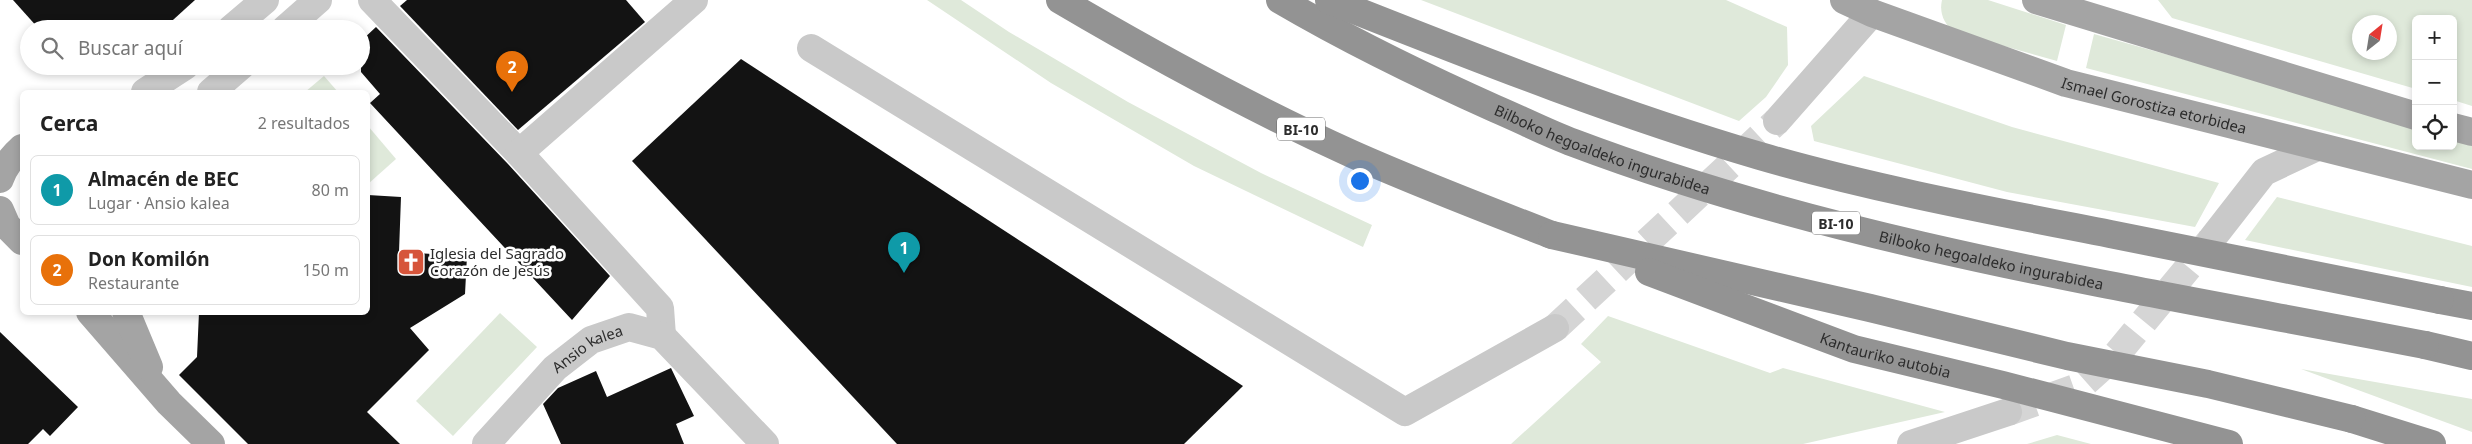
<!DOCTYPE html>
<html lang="es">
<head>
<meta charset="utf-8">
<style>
  body { margin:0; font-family:"Noto Sans",sans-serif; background:#f6f6f6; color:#222 }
  .controls { position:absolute; right:15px; top:15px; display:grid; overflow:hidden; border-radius:8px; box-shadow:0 2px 8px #0003 }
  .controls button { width:45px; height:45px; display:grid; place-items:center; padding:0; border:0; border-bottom:1px solid #e0e0e0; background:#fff; color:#222; font:25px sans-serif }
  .compass { position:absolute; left:2352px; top:15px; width:45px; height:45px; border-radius:50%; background:#fff; box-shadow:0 2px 8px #0003; rotate:30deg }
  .you { position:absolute; left:1359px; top:180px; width:18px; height:18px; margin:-12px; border:4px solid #fff; border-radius:50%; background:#1a73e8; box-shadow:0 0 0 8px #1a73e833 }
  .badge { display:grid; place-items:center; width:32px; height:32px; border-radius:50%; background:#db2777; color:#fff; font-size:16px; font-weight:700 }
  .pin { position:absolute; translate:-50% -41px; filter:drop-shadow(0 1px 2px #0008) }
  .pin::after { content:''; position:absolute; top:26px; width:18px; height:15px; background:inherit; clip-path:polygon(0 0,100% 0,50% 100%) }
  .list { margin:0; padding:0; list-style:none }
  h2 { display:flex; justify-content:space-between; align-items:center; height:65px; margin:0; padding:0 20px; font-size:21px }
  h2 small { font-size:16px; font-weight:400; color:#767676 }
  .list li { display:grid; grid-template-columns:32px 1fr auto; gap:15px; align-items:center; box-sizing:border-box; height:70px; margin:0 10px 10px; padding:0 10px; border:1px solid #e0e0e0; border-radius:8px }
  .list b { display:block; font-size:19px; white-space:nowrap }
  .list p { margin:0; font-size:16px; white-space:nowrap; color:#767676 }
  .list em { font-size:16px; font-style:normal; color:#767676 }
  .icon { flex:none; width:28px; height:28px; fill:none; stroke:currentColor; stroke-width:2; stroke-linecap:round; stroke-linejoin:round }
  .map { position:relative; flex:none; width:2472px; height:444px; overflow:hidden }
  .search { position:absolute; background:#fff; box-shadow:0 2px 8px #0003; left:20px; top:20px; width:350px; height:55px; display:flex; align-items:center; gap:12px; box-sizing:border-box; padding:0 18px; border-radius:28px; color:#767676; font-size:19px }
  .panel { position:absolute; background:#fff; box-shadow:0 2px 8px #0003; left:20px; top:90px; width:350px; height:225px; border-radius:8px }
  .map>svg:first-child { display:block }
  .green { fill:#dfe9da; fill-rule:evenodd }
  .building { fill:#131313 }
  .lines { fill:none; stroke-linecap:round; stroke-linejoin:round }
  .minor-tunnel { stroke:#d5d5d5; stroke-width:28; stroke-dasharray:28 14; stroke-linecap:butt }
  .minor { stroke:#c9c9c9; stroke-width:28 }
  .major { stroke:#a4a4a4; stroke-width:28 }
  .highway { stroke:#939393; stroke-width:28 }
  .highway-bridge { stroke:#939393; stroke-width:28 }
  .labels { text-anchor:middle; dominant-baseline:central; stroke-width:5; stroke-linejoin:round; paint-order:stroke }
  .shield { fill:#fff; stroke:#6b6b6b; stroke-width:1 }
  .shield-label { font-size:14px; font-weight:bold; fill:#2c2c2c }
  .street-label { font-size:15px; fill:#2c2c2c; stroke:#fff }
  .poi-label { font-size:15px; fill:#2c2c2c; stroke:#fff; text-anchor:start }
</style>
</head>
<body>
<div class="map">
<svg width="2472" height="444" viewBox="0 0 2472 444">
  <rect width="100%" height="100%" fill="#fff"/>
  <g class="green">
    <polygon points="927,0 961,0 1009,32 1128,102 1261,173 1372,225 1363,247 1194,166 1051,83"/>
    <polygon points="1421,0 1726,0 1787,27 1788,65 1766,97 1739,121"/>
    <path d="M1942 0H1988L2066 25 2057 61 1954 32C1944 24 1939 13 1942 0Z"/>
    <path d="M2158 0H2472V106L2453 100V19H2416V89L2172 18ZM2360 22H2390V52H2360Z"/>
    <polygon points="2094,34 2416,125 2416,146 2453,146 2453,136 2472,141 2472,169 2086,68"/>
    <polygon points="324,76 338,92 305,92"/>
    <polygon points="1864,76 2012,127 2219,183 2195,227 2007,192 1814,141 1811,126"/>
    <polygon points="368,126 396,159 368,184"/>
    <polygon points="2277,197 2472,246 2472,287 2245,240"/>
    <polygon points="500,313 537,347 453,436 416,401"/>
    <polygon points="1608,316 1770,373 1783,368 1945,412 1803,444 1511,444 1601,362 1581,344"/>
    <polygon points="2301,369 2472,399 2472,432"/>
    <polygon points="2057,435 2091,444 2027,444"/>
  </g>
  <g class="building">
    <polygon points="13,0 195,0 163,29 39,29"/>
    <polygon points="407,0 626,0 645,22 518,130 400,6"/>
    <polygon points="376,27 508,164 610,276 572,320 370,103 380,94 361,72 361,41"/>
    <polygon points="741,59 1243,386 1184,444 897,444 632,161"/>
    <polygon points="368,195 401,197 399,252 467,256 465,294 410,328 429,350 367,412 400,444 248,444 179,375 197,357 199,312 368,312"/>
    <polygon points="0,332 78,407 50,436 43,429 28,444 0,444"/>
    <polygon points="671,368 694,416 676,424 684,444 561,444 543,404 558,388 596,371 607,397"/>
  </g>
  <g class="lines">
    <g class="minor-tunnel">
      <polyline points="1555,328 1777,121"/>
      <polyline points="2008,412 2081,386 2117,354 2211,240"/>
    </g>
    <g class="minor">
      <polyline points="372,0 519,153"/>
      <polyline points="231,29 265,0"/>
      <polyline points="285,29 318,0"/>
      <polyline points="811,48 1405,412 1555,328"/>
      <polyline points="145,92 185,66"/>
      <polyline points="211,92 241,66"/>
      <polyline points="1777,121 1872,13"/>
      <polyline points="2211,240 2264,172 2317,147"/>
      <polyline points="662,336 660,308 519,153 694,0"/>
      <path id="s1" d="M486 444 555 368 591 340 629 327 662 336 765 444"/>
      <polyline points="1911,444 2008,412"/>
    </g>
    <g class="major">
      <path id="s2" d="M1844 0 1872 13 2066 83 2472 185"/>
      <polyline points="2036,0 2416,116"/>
      <polyline points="2453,127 2472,132"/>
      <path d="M0 179C4 166 12 157 22 148"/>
      <polyline points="0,210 7,226 22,241"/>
      <polyline points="90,312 169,403 211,444"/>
      <polyline points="126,312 149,367"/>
    </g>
    <g class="highway">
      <path d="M1060 0C1155 56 1251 108 1352 154 1417 183 1485 209 1552 235"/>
      <polyline points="2440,300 2472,306"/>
      <polyline points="2425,345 2472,356"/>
      <polyline points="2352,419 2432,444"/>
    </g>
    <g class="highway-bridge">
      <path id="s3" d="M1280 0C1350 41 1422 76 1496 109 1522 120 1547 133 1574 143 1844 245 2142 290 2425 345"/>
      <path d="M1329 0C1471 56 1613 113 1760 156 1874 189 1993 211 2110 234 2220 255 2330 277 2440 300"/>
      <polyline points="1552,235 1870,308 2067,356 2208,384 2352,419"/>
      <path id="s4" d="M1649 272 1854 349 2003 385 2229 444"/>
    </g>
  </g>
  <defs>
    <g id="church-square" transform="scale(1.4375)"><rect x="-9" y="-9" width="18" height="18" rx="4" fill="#d6553b" stroke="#fff"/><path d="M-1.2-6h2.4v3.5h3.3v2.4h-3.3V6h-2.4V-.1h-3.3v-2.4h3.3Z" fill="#fff"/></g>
  </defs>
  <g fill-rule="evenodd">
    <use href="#church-square" x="411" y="262"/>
  </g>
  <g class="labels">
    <g class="shield">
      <rect x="1277" y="117.5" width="48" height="23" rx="4"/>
      <rect x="1812" y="211.5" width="48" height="23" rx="4"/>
    </g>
    <g class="shield-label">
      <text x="1301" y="129">BI-10</text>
      <text x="1836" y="223">BI-10</text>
    </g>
    <g class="street-label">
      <text stroke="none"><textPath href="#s2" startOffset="328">Ismael Gorostiza etorbidea</textPath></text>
      <text stroke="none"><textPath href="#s3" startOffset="356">Bilboko hegoaldeko ingurabidea</textPath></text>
      <text stroke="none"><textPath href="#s3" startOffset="761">Bilboko hegoaldeko ingurabidea</textPath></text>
      <text stroke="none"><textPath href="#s1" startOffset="141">Ansio kalea</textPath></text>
      <text stroke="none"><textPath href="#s4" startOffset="251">Kantauriko autobia</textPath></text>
    </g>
    <g class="poi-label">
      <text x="430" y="253">Iglesia del Sagrado<tspan x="430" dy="17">Corazón de Jesús</tspan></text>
    </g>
  </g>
</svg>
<div class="controls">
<button>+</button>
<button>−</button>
<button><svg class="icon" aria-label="locate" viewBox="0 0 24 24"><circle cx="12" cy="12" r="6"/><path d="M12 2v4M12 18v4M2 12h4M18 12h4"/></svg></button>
</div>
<svg class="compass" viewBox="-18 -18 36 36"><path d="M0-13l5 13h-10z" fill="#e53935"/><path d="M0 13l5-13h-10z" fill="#767676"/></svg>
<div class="you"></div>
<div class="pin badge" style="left:904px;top:273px;background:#0f9aa8">1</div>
<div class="pin badge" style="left:512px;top:92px;background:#e8710a">2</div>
<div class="search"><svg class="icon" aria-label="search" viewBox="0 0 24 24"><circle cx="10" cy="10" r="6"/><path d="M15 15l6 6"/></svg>Buscar aquí</div>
<section class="panel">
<h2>Cerca<small>2 resultados</small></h2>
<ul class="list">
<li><span class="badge" style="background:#0f9aa8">1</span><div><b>Almacén de BEC</b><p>Lugar · Ansio kalea</p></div><em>80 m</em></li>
<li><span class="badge" style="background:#e8710a">2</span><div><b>Don Komilón</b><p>Restaurante</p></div><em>150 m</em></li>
</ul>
</section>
</div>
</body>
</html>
